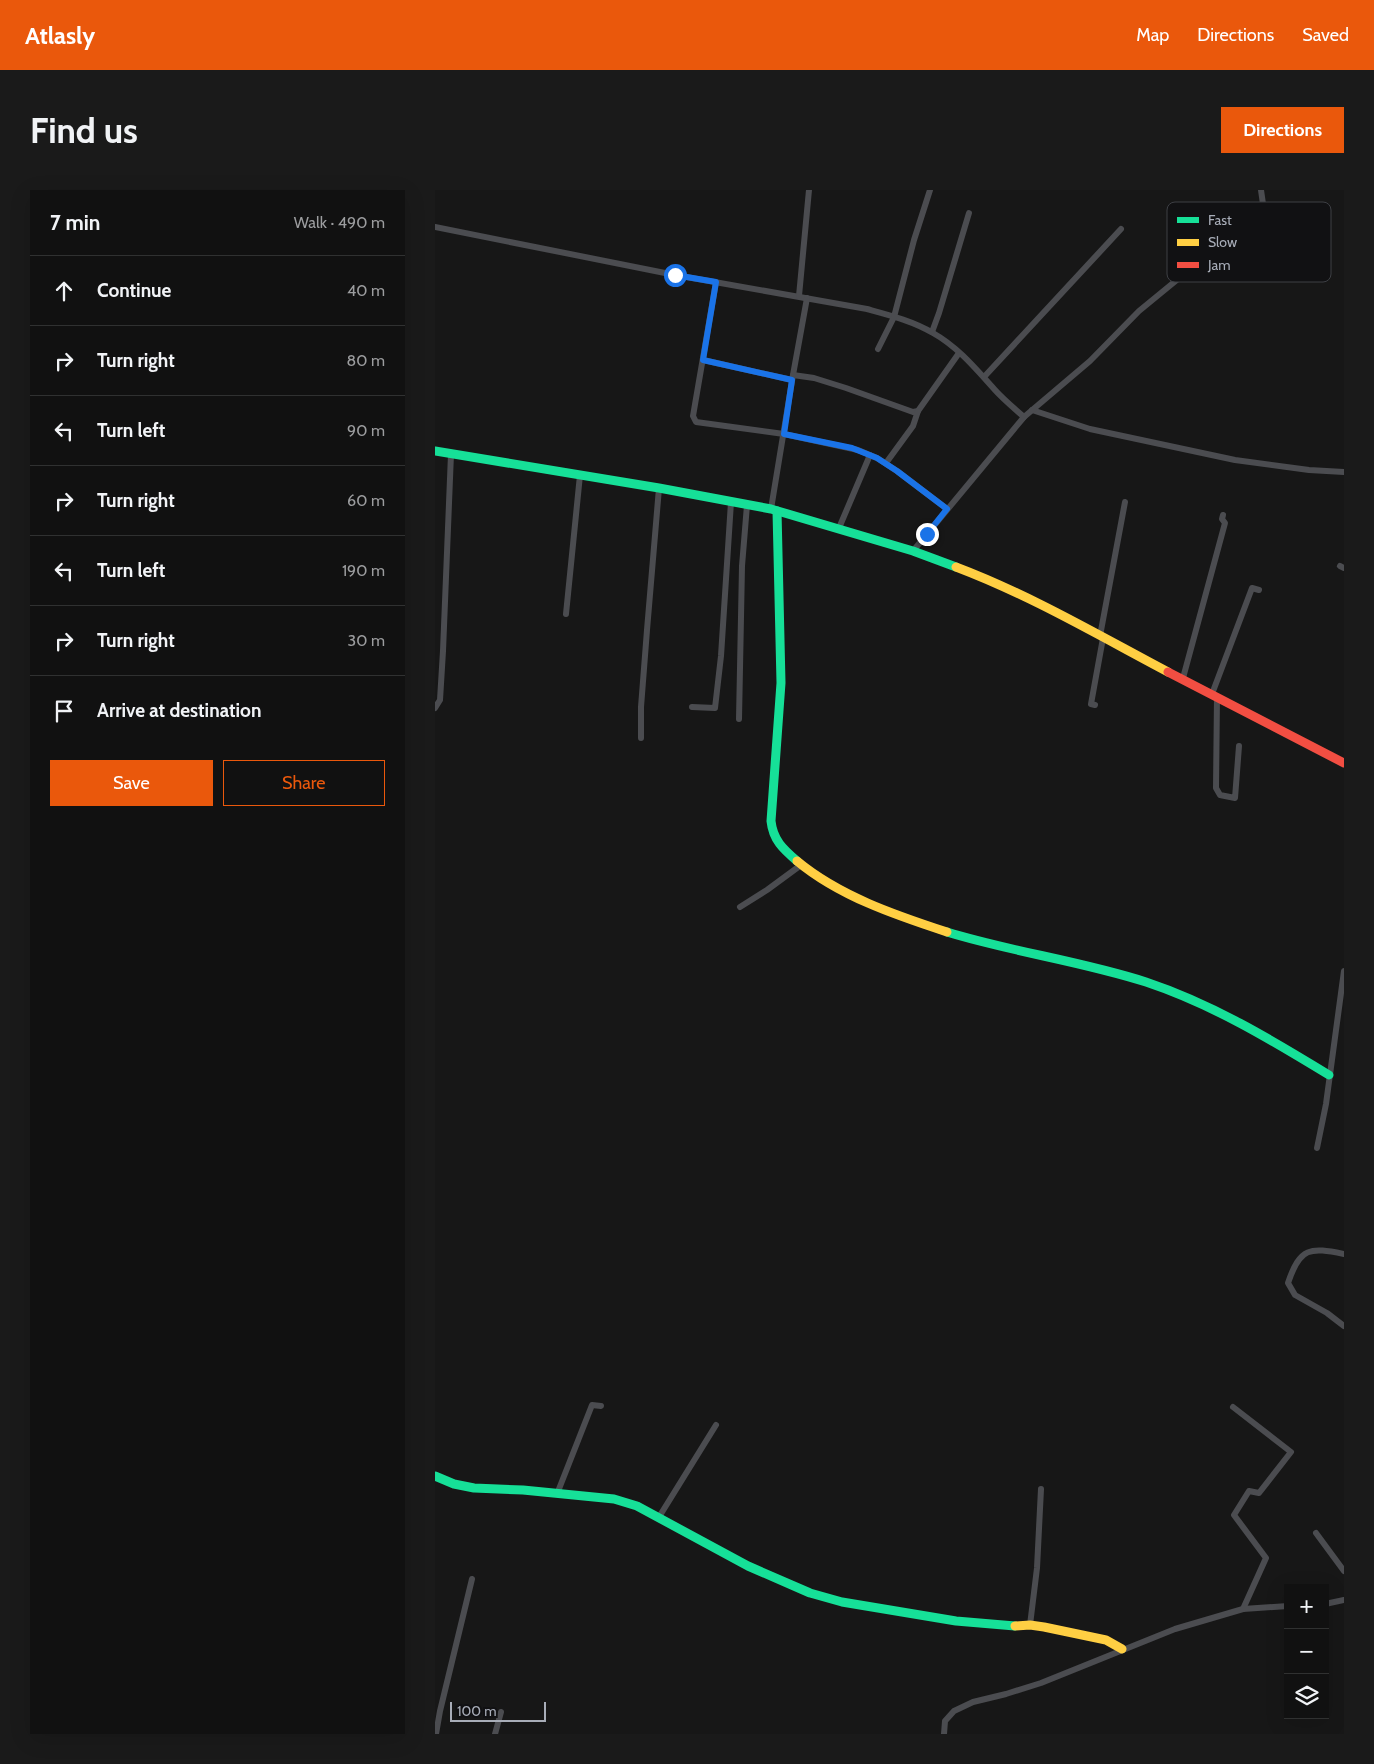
<!DOCTYPE html>
<html lang="en">
<head>
<meta charset="utf-8">
<style>
  body { margin:0; font-family:Cabin,sans-serif; background:#1a1a1a; color:#f1f3f6 }
  .controls { position:absolute; right:15px; bottom:15px; display:grid; overflow:hidden; border-radius:0px; box-shadow:0 5px 20px #0002 }
  .controls button { width:45px; height:45px; display:grid; place-items:center; padding:0; border:0; border-bottom:1px solid #303131; background:#111; color:#f1f3f6; font:25px sans-serif }
  .scale { position:absolute; left:15px; bottom:12px; width:96px; box-sizing:border-box; padding-left:5px; border:2px solid #a8adb8; border-top:0; font-size:14px; line-height:18px; white-space:nowrap; color:#a8adb8; -webkit-text-stroke:4px #111113; paint-order:stroke }
  .stop { position:absolute; width:15px; height:15px; margin:-11px; border:4px solid #1a73e8; border-radius:50%; background:#fff }
  .stop.end { background:#1a73e8; border-color:#fff; box-shadow:0 1px 5px #0008 }
  .list { margin:0; padding:0; list-style:none }
  h2 { display:flex; justify-content:space-between; align-items:center; height:65px; margin:0; padding:0 20px; font-size:21px }
  h2 small { font-size:16px; font-weight:400; color:#9c9d9f }
  .list li { display:grid; grid-template-columns:32px 1fr auto; gap:15px; align-items:center; box-sizing:border-box; height:70px; padding:0 20px; border-top:1px solid #303131 }
  .list b { display:block; font-size:19px; white-space:nowrap }
  .list em { font-size:16px; font-style:normal; color:#9c9d9f }
  .actions { display:flex; gap:10px; padding:15px 20px }
  .actions a { flex:1; padding:11px 0; border:1px solid #ea580c; border-radius:0px; text-align:center; font-size:18px; color:#ea580c }
  .actions .main { background:#ea580c; color:#fff }
  .icon { flex:none; width:28px; height:28px; fill:none; stroke:currentColor; stroke-width:2; stroke-linecap:round; stroke-linejoin:round }
  .map { position:relative; flex:none; width:909px; height:1544px; overflow:hidden; border-radius:0px }
  header { display:flex; align-items:center; gap:30px; box-sizing:border-box; height:70px; padding:0 25px; background:#ea580c; color:#fff }
  header strong { font-size:24px }
  nav { display:flex; gap:28px; margin-inline-start:auto; font-size:18px }
  .intro { display:flex; align-items:center; justify-content:space-between; box-sizing:border-box; height:120px; padding:0 30px }
  h1 { margin:0; font-size:35px }
  .button { padding:12px 22px; border-radius:0px; background:#ea580c; color:#fff; font-size:18px; font-weight:700 }
  main { display:flex; gap:30px; padding:0 30px }
  aside { flex:1; background:#111; border-radius:0px; box-shadow:0 5px 20px #0002 }
  .map>svg:first-child { display:block }
  .lines { fill:none; stroke-linecap:round; stroke-linejoin:round }
  .street { stroke:#4b4c50; stroke-width:6 }
  .fast { stroke:#16e098; stroke-width:9 }
  .slow { stroke:#ffcf43; stroke-width:9 }
  .jam { stroke:#f24e42; stroke-width:9 }
  .route { stroke:#1a73e8; stroke-width:6 }
  .key { fill:#111113; stroke:#3e4045; stroke-width:1 }
  .key-label { font-size:14px; fill:#a8adb8 }
</style>
</head>
<body>
<header>
<strong>Atlasly</strong>
<nav><a>Map</a><a>Directions</a><a>Saved</a></nav>
</header>
<div class="intro"><h1>Find us</h1><a class="button">Directions</a></div>
<main>
<aside>
<h2>7 min<small>Walk · 490 m</small></h2>
<ul class="list">
<li><svg class="icon" aria-label="ahead" viewBox="0 0 24 24"><path d="M12 20V5M6 11l6-6 6 6"/></svg><div><b>Continue</b></div><em>40 m</em></li>
<li><svg class="icon" aria-label="right" viewBox="0 0 24 24"><path d="M7 20v-9h11M14 6l5 5-5 5"/></svg><div><b>Turn right</b></div><em>80 m</em></li>
<li><svg class="icon" aria-label="left" viewBox="0 0 24 24"><path d="M17 20v-9H6M10 6l-5 5 5 5"/></svg><div><b>Turn left</b></div><em>90 m</em></li>
<li><svg class="icon" aria-label="right" viewBox="0 0 24 24"><path d="M7 20v-9h11M14 6l5 5-5 5"/></svg><div><b>Turn right</b></div><em>60 m</em></li>
<li><svg class="icon" aria-label="left" viewBox="0 0 24 24"><path d="M17 20v-9H6M10 6l-5 5 5 5"/></svg><div><b>Turn left</b></div><em>190 m</em></li>
<li><svg class="icon" aria-label="right" viewBox="0 0 24 24"><path d="M7 20v-9h11M14 6l5 5-5 5"/></svg><div><b>Turn right</b></div><em>30 m</em></li>
<li><svg class="icon" aria-label="arrive" viewBox="0 0 24 24"><path d="M6 21V4h12l-3 4 3 4H6"/></svg><div><b>Arrive at destination</b></div></li>
</ul>
<div class="actions"><a class="main">Save</a><a>Share</a></div>
</aside>
<div class="map">
<svg width="909" height="1544" viewBox="0 0 909 1544">
  <rect width="100%" height="100%" fill="#171717"/>
  <g class="lines">
    <g class="street">
      <path d="M0 37 240 85 432 119C454 125 478 131 498 143 523 157 541 179 560 200 569 210 579 218 589 227"/>
      <polyline points="281,92 258,226 261,232 349,244 423,260 442,268 462,281 512,319"/>
      <polyline points="364,106 374,0"/>
      <polyline points="497,142 504,123 534,23"/>
      <polyline points="443,159 459,127 479,50 495,0"/>
      <polyline points="268,170 357,190"/>
      <polyline points="358,185 379,188 411,198 478,222 483,221 524,163"/>
      <polyline points="549,187 686,39"/>
      <polyline points="597,220 655,239 800,270 874,280 909,282"/>
      <polyline points="451,273 478,236 483,221"/>
      <polyline points="336,319 358,185 372,108"/>
      <polyline points="404,338 435,265"/>
      <polyline points="478,361 589,227 655,171 704,121 743,89 810,41 819,32 823,20 828,14 826,0"/>
      <polyline points="905,376 909,378"/>
      <polyline points="131,424 145,285"/>
      <polyline points="665,446 690,312"/>
      <polyline points="748,488 790,333 787,329 788,325"/>
      <polyline points="777,504 817,398 824,400"/>
      <polyline points="782,507 781,598 785,605 800,608 804,556"/>
      <polyline points="660,515 656,514 668,448"/>
      <polyline points="257,517 280,518 286,466 296,312"/>
      <polyline points="0,518 5,510 8,461 16,264"/>
      <polyline points="304,529 307,376 312,315"/>
      <polyline points="206,548 206,517 212,440 224,298"/>
      <polyline points="305,717 332,700 366,675"/>
      <polyline points="882,958 891,914 909,781"/>
      <path d="M909 1064C875 1057 865 1057 853 1093L860 1105 892 1123 909 1136"/>
      <polyline points="798,1217 856,1262 824,1303 814,1301 799,1325 831,1368 808,1419"/>
      <polyline points="122,1304 157,1215 166,1216"/>
      <polyline points="224,1327 281,1235"/>
      <polyline points="881,1343 909,1381"/>
      <polyline points="890,1414 909,1410"/>
      <polyline points="595,1435 602,1378 606,1299"/>
      <polyline points="1,1544 5,1521 37,1389"/>
      <polyline points="60,1544 66,1522"/>
      <polyline points="509,1544 510,1531 519,1521 538,1512 571,1504 606,1493 740,1439 808,1419 853,1416"/>
    </g>
    <g class="fast">
      <polyline points="0,261 224,298 336,319 478,361 521,377"/>
      <path d="M342 321 346 493 336 631C338 650 348 659 362 671"/>
      <path d="M512 742C577 762 646 771 711 792 777 814 835 849 894 885"/>
      <polyline points="0,1286 19,1294 39,1298 88,1300 179,1309 202,1316 313,1376 375,1403 407,1412 521,1431 580,1436"/>
    </g>
    <g class="slow">
      <path d="M521 377C595 405 663 445 733 482"/>
      <path d="M362 671C404 706 460 725 512 742"/>
      <polyline points="580,1436 595,1435 609,1437 671,1450 687,1459"/>
    </g>
    <polyline class="jam" points="733,482 909,573"/>
  </g>
  <g class="lines">
    <polyline class="route" points="240,85 281,92 268,170 357,190 349,244 417,258 442,268 462,281 512,319 492,344"/>
  </g>
  <rect x="732" y="12" width="164" height="80" rx="8" class="key"/>
  <rect x="742" y="27" width="22" height="6" fill="#16e098"/>
  <rect x="742" y="49" width="22" height="7" fill="#ffcf43"/>
  <rect x="742" y="72" width="22" height="6" fill="#f24e42"/>
  <g class="key-label">
    <text x="773" y="35">Fast</text>
    <text x="773" y="57">Slow</text>
    <text x="773" y="80">Jam</text>
  </g>
</svg>
<div class="controls">
<button>+</button>
<button>−</button>
<button><svg class="icon" aria-label="layers" viewBox="0 0 24 24"><path d="M12 4l9 5-9 5-9-5zM3 14l9 5 9-5"/></svg></button>
</div>
<div class="scale">100 m</div>
<div class="stop" style="left:240px;top:85px"></div>
<div class="stop end" style="left:492px;top:344px"></div>
</div>
</main>
</body>
</html>
